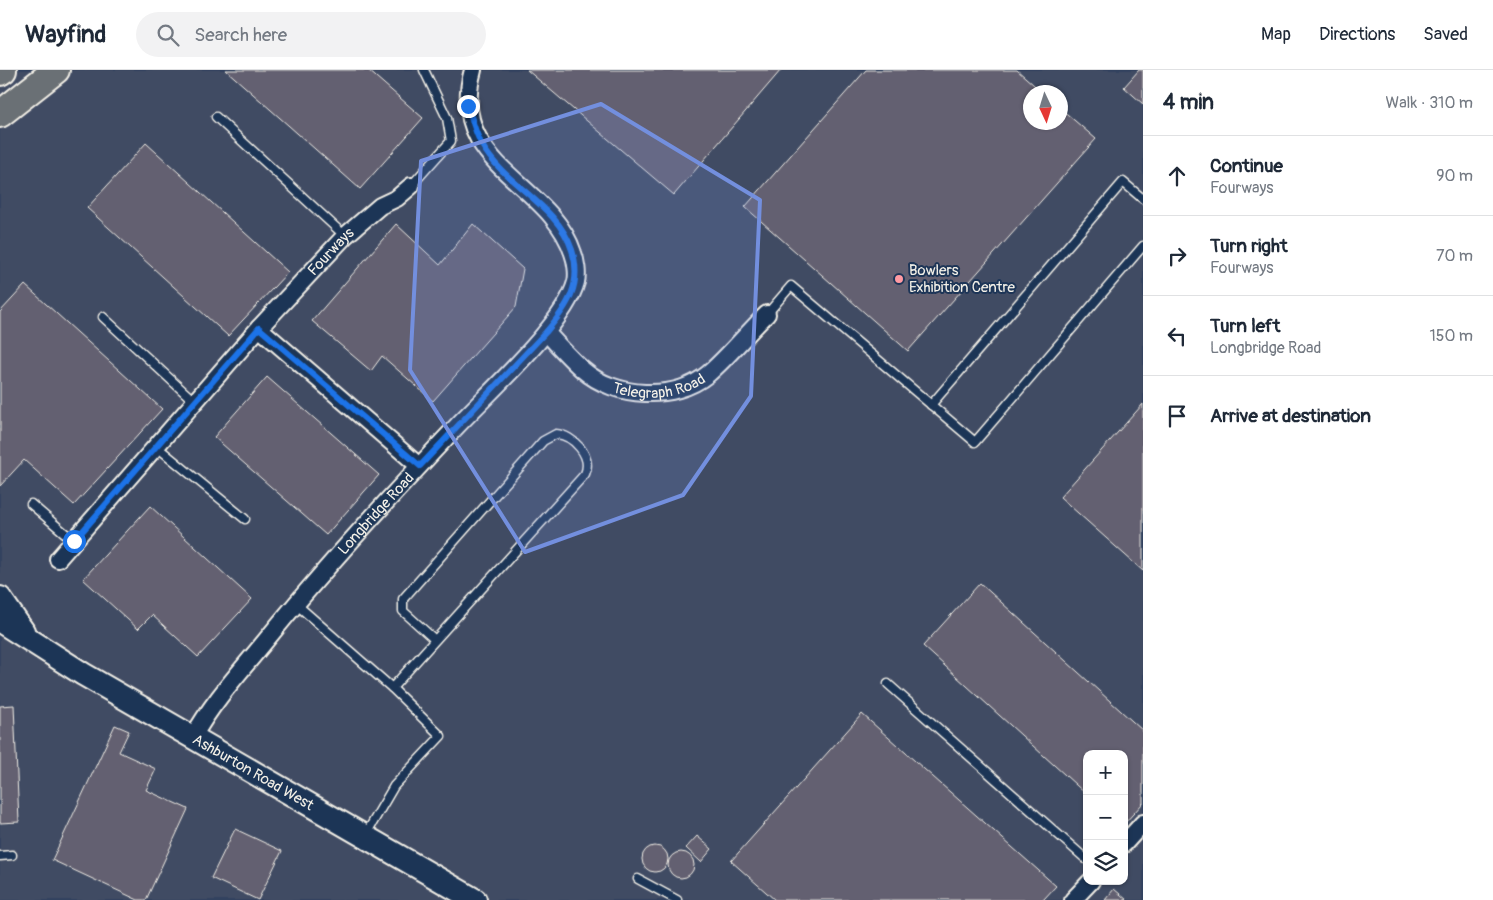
<!DOCTYPE html>
<html lang="en">
<head>
<meta charset="utf-8">
<style>
  body { margin:0; font-family:Pangolin,sans-serif; background:#f2f2f3; color:#1f2937 }
  .controls { position:absolute; right:15px; bottom:15px; display:grid; overflow:hidden; border-radius:10px; box-shadow:0 1px 4px #0004 }
  .controls button { width:45px; height:45px; display:grid; place-items:center; padding:0; border:0; border-bottom:1px solid #e0e1e3; background:#fff; color:#1f2937; font:25px sans-serif }
  .compass { position:absolute; left:1023px; top:15px; width:45px; height:45px; border-radius:50%; background:#fff; box-shadow:0 1px 4px #0004; rotate:176deg }
  .stop { position:absolute; width:15px; height:15px; margin:-11px; border:4px solid #1a73e8; border-radius:50%; background:#fff }
  .stop.end { background:#1a73e8; border-color:#fff; box-shadow:0 1px 5px #0008 }
  .list { margin:0; padding:0; list-style:none }
  h2 { display:flex; justify-content:space-between; align-items:center; height:65px; margin:0; padding:0 20px; font-size:21px }
  h2 small { font-size:16px; font-weight:400; color:#747a83 }
  .list li { display:grid; grid-template-columns:32px 1fr auto; gap:15px; align-items:center; box-sizing:border-box; height:80px; padding:0 20px; border-top:1px solid #e0e1e3 }
  .list b { display:block; font-size:19px; white-space:nowrap }
  .list p { margin:0; font-size:16px; white-space:nowrap; color:#747a83 }
  .list em { font-size:16px; font-style:normal; color:#747a83 }
  .icon { flex:none; width:28px; height:28px; fill:none; stroke:currentColor; stroke-width:2; stroke-linecap:round; stroke-linejoin:round }
  .map { position:relative; flex:none; width:1143px; height:830px; overflow:hidden }
  header { display:flex; align-items:center; gap:30px; box-sizing:border-box; height:70px; padding:0 25px; background:#fff; border-bottom:1px solid #e0e1e3 }
  header strong { font-size:24px }
  nav { display:flex; gap:28px; margin-inline-start:auto; font-size:18px }
  .search { width:350px; height:45px; background:#f2f2f3; display:flex; align-items:center; gap:12px; box-sizing:border-box; padding:0 18px; border-radius:28px; color:#747a83; font-size:19px }
  main { display:flex }
  aside { flex:1; background:#fff }
  .map>svg:first-child { display:block }
  .built { fill:#414b64; fill-rule:evenodd }
  .building { fill:#646071; stroke:#f4f1e8 }
  .lines { fill:none; stroke-linecap:round; stroke-linejoin:round }
  .service-casing { stroke:#f4f1e8; stroke-width:11 }
  .minor-casing { stroke:#f4f1e8; stroke-width:20 }
  .secondary-casing { stroke:#f4f1e8; stroke-width:26 }
  .trunk-casing { stroke:#f4f1e8; stroke-width:30 }
  .service { stroke:#1d3557; stroke-width:8 }
  .minor { stroke:#1d3557; stroke-width:16 }
  .secondary { stroke:#1d3557; stroke-width:22 }
  .trunk { stroke:#6b7074; stroke-width:26 }
  .route { stroke:#1a73e8; stroke-width:6 }
  .marked { fill:#738fde; fill-opacity:0.2; stroke:#738fde; stroke-width:4; stroke-linejoin:round }
  .poi-dot { fill:#ff9aa2; stroke:#1d3557; stroke-width:2 }
  .labels { text-anchor:middle; dominant-baseline:central; stroke-width:4; stroke-linejoin:round; paint-order:stroke }
  .street-label { font-size:15px; fill:#f4f1e8; stroke:#1d3557 }
  .poi-label { font-size:15px; fill:#f4f1e8; stroke:#1d3557; text-anchor:start }
</style>
</head>
<body>
<header>
<strong>Wayfind</strong>
<div class="search"><svg class="icon" aria-label="search" viewBox="0 0 24 24"><circle cx="10" cy="10" r="6"/><path d="M15 15l6 6"/></svg>Search here</div>
<nav><a>Map</a><a>Directions</a><a>Saved</a></nav>
</header>
<main>
<div class="map">
<svg width="1143" height="830" viewBox="0 0 1143 830">
  <rect width="100%" height="100%" fill="#32425f"/>
  <filter id="ink" filterUnits="userSpaceOnUse"><feTurbulence type="fractalNoise" baseFrequency=".02" numOctaves="2"/><feDisplacementMap in="SourceGraphic" scale="10" xChannelSelector="R" yChannelSelector="G"/><feConvolveMatrix kernelMatrix="1 2 1 2 8 2 1 2 1" color-interpolation-filters="sRGB"/></filter>
  <g filter="url(#ink)">
    <path class="built" d="M0 0H1143V830H0ZM1030 22H1060V52H1030ZM1087 684H1124V811H1087Z"/>
    <g class="building">
      <polygon points="226,0 368,0 423,48 360,119"/>
      <polygon points="527,0 781,0 674,125"/>
      <polygon points="866,0 1017,0 1042,22 1030,22 1030,52 1060,52 1060,38 1096,69 908,281 745,137"/>
      <polygon points="1139,0 1143,0 1143,34 1124,17"/>
      <polygon points="146,73 288,202 228,266 87,138"/>
      <polygon points="396,154 440,195 473,154 523,199 516,237 433,331 382,286 371,301 312,251"/>
      <polygon points="25,215 162,339 74,435 24,390 0,416 0,242"/>
      <polygon points="267,307 379,405 326,465 214,367"/>
      <polygon points="1143,334 1143,501 1060,427"/>
      <polygon points="150,436 252,529 198,587 152,545 138,559 83,509"/>
      <polygon points="980,513 1143,661 1143,733 1124,754 1124,684 1087,684 1087,725 923,576"/>
      <polygon points="14,635 19,752 0,753 0,636"/>
      <polygon points="862,644 1056,816 1043,830 775,830 731,791"/>
      <polygon points="115,655 129,661 119,682 156,699 146,720 188,739 146,830 138,830 52,790"/>
      <polygon points="235,759 282,781 258,830 211,808"/>
      <polygon points="697,766 712,779 701,792 686,778"/>
      <circle cx="655" cy="789" r="13"/>
      <circle cx="681" cy="795" r="13"/>
      <polygon points="1114,819 1127,830 1105,830"/>
    </g>
    <g class="lines">
      <g class="service-casing">
        <g id="service">
          <polyline points="216,47 345,166"/>
          <polyline points="411,116 451,71 447,48 424,0"/>
          <polyline points="767,244 791,216 975,372 1143,176"/>
          <polyline points="103,247 195,332"/>
          <polyline points="931,335 1123,112 1143,129"/>
          <polyline points="156,376 245,449"/>
          <polyline points="31,434 74,471"/>
          <path d="M296 534 392 618 585 404C593 386 573 365 556 364L543 371 403 529V541L435 570"/>
          <polyline points="888,614 1087,790"/>
          <polyline points="366,764 394,716 441,666 392,618"/>
          <polyline points="0,786 12,785"/>
          <polyline points="638,809 677,830"/>
        </g>
      </g>
      <g class="minor-casing">
        <g id="minor">
          <polyline points="259,258 419,396"/>
          <path id="s1" d="M546 262C558 275 570 289 583 300 615 328 674 332 708 304 729 286 747 263 767 244"/>
          <path id="s2" d="M58 489 259 258 345 166 380 136 397 128 411 116"/>
          <path id="s3" d="M193 667C213 631 241 601 267 569 327 495 392 425 457 356 489 322 565 254 576 212 578 204 576 191 573 183 550 111 446 96 473 0"/>
          <polyline points="1124,774 1143,753"/>
          <polyline points="1073,830 1091,811"/>
        </g>
      </g>
      <g class="secondary-casing">
        <g id="secondary">
          <polyline points="0,528 23,561"/>
          <path id="s4" d="M0 551 83 604 475 830"/>
        </g>
      </g>
      <g class="trunk-casing">
        <g id="trunk">
          <polyline points="0,2 3,0"/>
          <polyline points="0,44 56,0"/>
        </g>
      </g>
      <use href="#service" class="service"/>
      <use href="#minor" class="minor"/>
      <use href="#secondary" class="secondary"/>
      <use href="#trunk" class="trunk"/>
    </g>
  </g>
  <g class="lines" filter="url(#ink)">
    <path class="route" d="M74 471 259 258 420 396 546 262C567 237 583 215 572 180 557 134 505 116 482 75 475 63 472 49 468 36"/>
  </g>
  <path class="marked" d="M601 34 760 130 751 326 683 425 525 482 410 300 421 91Z"/>
  <circle class="poi-dot" cx="899" cy="209" r="5"/>
  <g class="labels">
    <g class="street-label">
      <text stroke="none"><textPath href="#s2" startOffset="411">Fourways</textPath></text>
      <text stroke="none"><textPath href="#s1" startOffset="135">Telegraph Road</textPath></text>
      <text stroke="none"><textPath href="#s3" startOffset="289">Longbridge Road</textPath></text>
      <text stroke="none"><textPath href="#s4" startOffset="295">Ashburton Road West</textPath></text>
    </g>
    <g class="poi-label">
      <text x="909" y="200">Bowlers<tspan x="909" dy="17">Exhibition Centre</tspan></text>
    </g>
  </g>
</svg>
<div class="controls">
<button>+</button>
<button>−</button>
<button><svg class="icon" aria-label="layers" viewBox="0 0 24 24"><path d="M12 4l9 5-9 5-9-5zM3 14l9 5 9-5"/></svg></button>
</div>
<svg class="compass" viewBox="-18 -18 36 36"><path d="M0-13l5 13h-10z" fill="#e53935"/><path d="M0 13l5-13h-10z" fill="#747a83"/></svg>
<div class="stop" style="left:74px;top:471px"></div>
<div class="stop end" style="left:468px;top:36px"></div>
</div>
<aside>
<h2>4 min<small>Walk · 310 m</small></h2>
<ul class="list">
<li><svg class="icon" aria-label="ahead" viewBox="0 0 24 24"><path d="M12 20V5M6 11l6-6 6 6"/></svg><div><b>Continue</b><p>Fourways</p></div><em>90 m</em></li>
<li><svg class="icon" aria-label="right" viewBox="0 0 24 24"><path d="M7 20v-9h11M14 6l5 5-5 5"/></svg><div><b>Turn right</b><p>Fourways</p></div><em>70 m</em></li>
<li><svg class="icon" aria-label="left" viewBox="0 0 24 24"><path d="M17 20v-9H6M10 6l-5 5 5 5"/></svg><div><b>Turn left</b><p>Longbridge Road</p></div><em>150 m</em></li>
<li><svg class="icon" aria-label="arrive" viewBox="0 0 24 24"><path d="M6 21V4h12l-3 4 3 4H6"/></svg><div><b>Arrive at destination</b></div></li>
</ul>
</aside>
</main>
</body>
</html>
